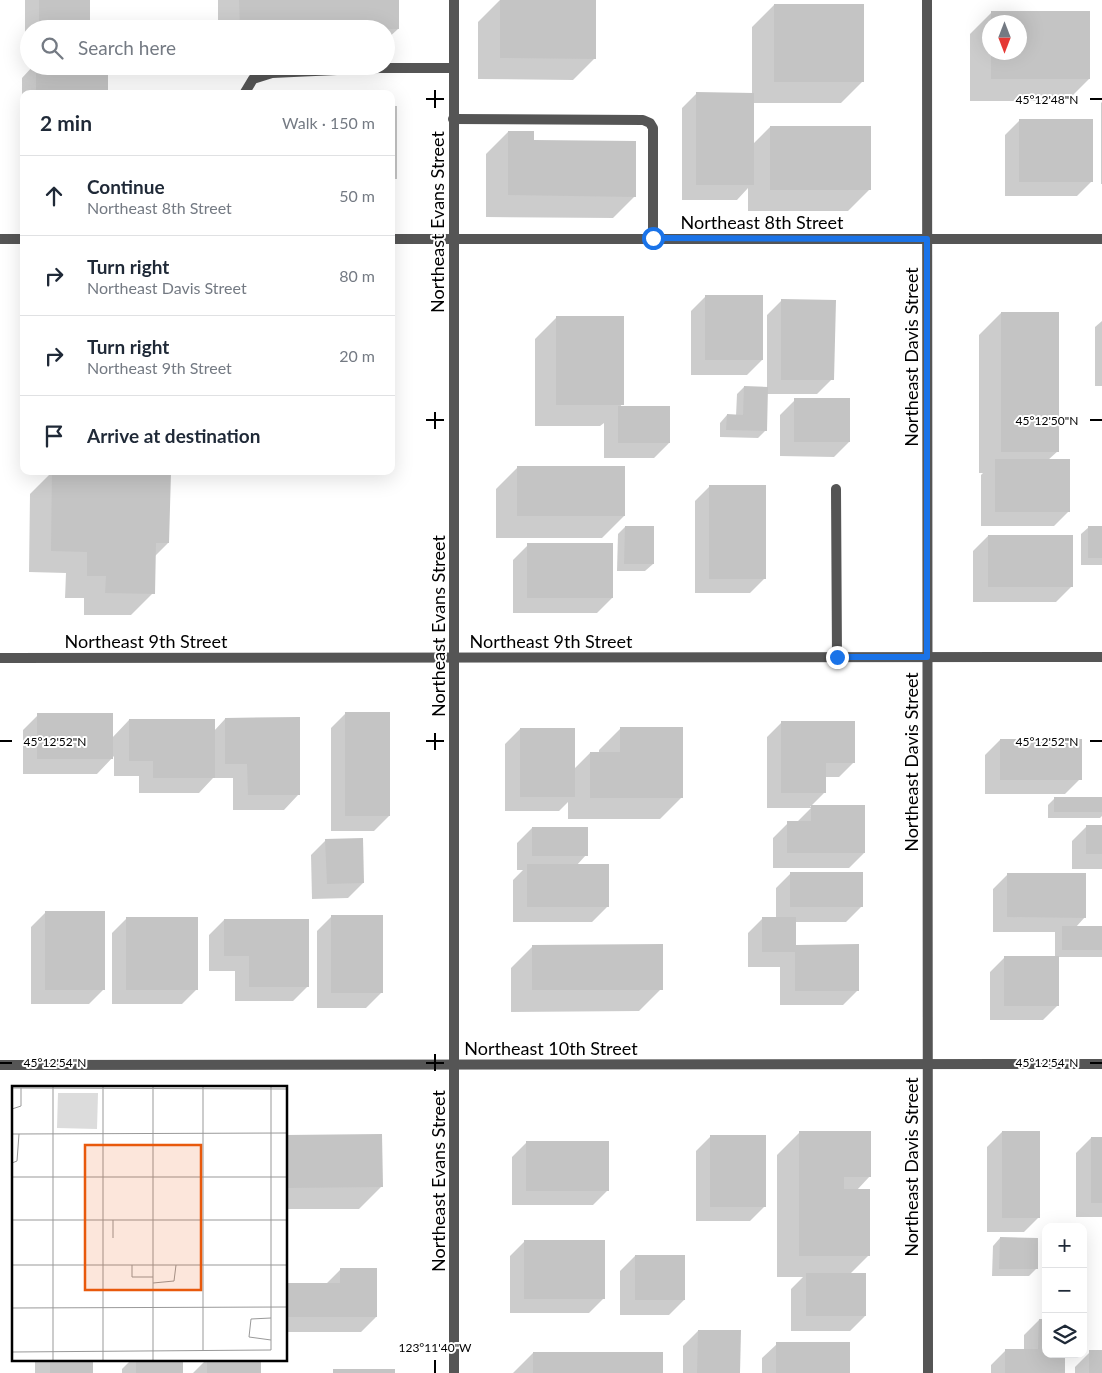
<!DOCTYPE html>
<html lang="en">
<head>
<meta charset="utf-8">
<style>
  body { margin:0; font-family:Lato,sans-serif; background:#f2f2f3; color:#1f2937 }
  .controls { position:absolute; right:15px; bottom:15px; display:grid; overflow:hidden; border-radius:10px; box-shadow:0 5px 20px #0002 }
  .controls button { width:45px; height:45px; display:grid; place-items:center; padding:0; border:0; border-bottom:1px solid #e0e1e3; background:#fff; color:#1f2937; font:25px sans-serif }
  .compass { position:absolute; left:982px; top:15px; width:45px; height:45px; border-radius:50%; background:#fff; box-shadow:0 5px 20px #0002; rotate:180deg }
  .stop { position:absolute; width:15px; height:15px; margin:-11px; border:4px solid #1a73e8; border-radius:50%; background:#fff }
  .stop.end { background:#1a73e8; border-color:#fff; box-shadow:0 1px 5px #0008 }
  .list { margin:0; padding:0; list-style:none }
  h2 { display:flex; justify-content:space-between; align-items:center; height:65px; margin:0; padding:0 20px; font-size:21px }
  h2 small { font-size:16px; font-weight:400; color:#747a83 }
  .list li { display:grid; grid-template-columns:32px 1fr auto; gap:15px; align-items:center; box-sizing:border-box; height:80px; padding:0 20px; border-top:1px solid #e0e1e3 }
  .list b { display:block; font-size:19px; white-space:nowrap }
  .list p { margin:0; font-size:16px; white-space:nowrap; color:#747a83 }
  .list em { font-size:16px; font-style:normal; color:#747a83 }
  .icon { flex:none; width:28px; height:28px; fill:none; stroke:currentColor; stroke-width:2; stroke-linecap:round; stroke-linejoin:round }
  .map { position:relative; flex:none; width:1102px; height:1373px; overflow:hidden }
  .search { position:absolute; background:#fff; box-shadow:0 5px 20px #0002; left:20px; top:20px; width:375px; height:55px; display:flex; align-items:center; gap:12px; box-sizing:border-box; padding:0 18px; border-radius:28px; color:#747a83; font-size:19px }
  .panel { position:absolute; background:#fff; box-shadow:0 5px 20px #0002; left:20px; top:90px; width:375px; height:385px; border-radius:10px }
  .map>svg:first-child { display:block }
  .shadow { fill:#0003; fill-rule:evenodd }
  .building { fill:#c4c4c4 }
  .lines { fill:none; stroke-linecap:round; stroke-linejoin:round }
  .service { stroke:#555; stroke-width:10 }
  .minor { stroke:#555; stroke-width:10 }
  .tertiary { stroke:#555; stroke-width:10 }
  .route { stroke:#1a73e8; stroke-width:6 }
  .ticks { fill:none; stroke:#000; stroke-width:2 }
  .labels { text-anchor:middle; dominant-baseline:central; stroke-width:4; stroke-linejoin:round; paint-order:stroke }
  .street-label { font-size:18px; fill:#000; stroke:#fff }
  .inset-road { fill:none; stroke:#999; stroke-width:1 }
  .view { fill:#e8590c; fill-opacity:0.15; stroke:#e8590c; stroke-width:2.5 }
  .inset-edge { fill:none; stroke:#000; stroke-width:2.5 }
  .ticks-label { font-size:12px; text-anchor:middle; fill:#000; stroke:#fff; stroke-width:4; stroke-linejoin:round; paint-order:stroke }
</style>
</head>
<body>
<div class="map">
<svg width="1102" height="1373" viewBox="0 0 1102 1373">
  <rect width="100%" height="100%" fill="#fff"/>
  <g class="shadow">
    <polygon points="25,0 89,0 89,29 29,29 29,46 25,46"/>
    <polygon points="218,0 398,0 398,29 386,40 386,29 218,29"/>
    <polygon points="500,0 595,58 573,80 478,79 478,22"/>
    <polygon points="774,5 863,81 841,103 752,103 752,145 770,127 870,189 848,211 748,211 748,188 737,200 682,200 682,108 697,93 752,94 752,27"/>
    <path d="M992 12H1089V79L1067 101H970V34ZM990 22H1020V52H990Z"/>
    <polygon points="33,66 106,66 106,94 24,94 24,136 22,136 22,78"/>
    <polygon points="1102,102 1102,184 1101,184 1101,103"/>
    <polygon points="1020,120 1092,181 1077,196 1005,196 1005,135"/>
    <polygon points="508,132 533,141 635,196 613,218 486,217 486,154"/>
    <polygon points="706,296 762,360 747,375 691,375 691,311"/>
    <polygon points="782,300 832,379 817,394 766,394 765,431 758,438 720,437 720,423 727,415 736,416 737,394 744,387 767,388 767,315"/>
    <polygon points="1001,313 1058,451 1048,460 1069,511 1054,526 981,526 981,475 983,473 979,473 979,335"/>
    <polygon points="557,317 622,404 620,407 669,443 654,458 604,458 604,423 600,426 535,426 535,339"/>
    <polygon points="1102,321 1102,386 1095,386 1095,327"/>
    <polygon points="795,400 849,442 834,457 780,456 780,415"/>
    <polygon points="518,467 624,516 602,538 496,538 496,489"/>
    <polygon points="52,472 168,543 154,557 153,593 131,615 84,615 84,598 65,598 66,573 29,572 30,494"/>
    <polygon points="710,486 765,578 750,593 695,593 695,501"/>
    <polygon points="625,527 653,564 645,571 617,571 618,534"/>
    <polygon points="1089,527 1102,527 1102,565 1081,565 1081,534"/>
    <polygon points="988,536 1071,587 1056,602 973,602 973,551"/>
    <polygon points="528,545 612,598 597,613 513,613 513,560"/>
    <polygon points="346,713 389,816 374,831 331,831 331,728"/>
    <polygon points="38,715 112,738 129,720 214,731 225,719 298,795 284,810 233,810 233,778 213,778 199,793 139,793 139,776 114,776 114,756 97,774 23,774 23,730"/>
    <polygon points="782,722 854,762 839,777 824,777 824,793 810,807 864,807 864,853 849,868 773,868 773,838 788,823 797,822 811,808 767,808 767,737"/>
    <polygon points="621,728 682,797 660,819 568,819 568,802 559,811 505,811 505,744 520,729 574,769 590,753 599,753 599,750"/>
    <polygon points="1000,740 1080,779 1065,794 985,794 985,755"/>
    <polygon points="1055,798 1102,798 1102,816 1100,818 1048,818 1048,805"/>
    <polygon points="1087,826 1102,826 1102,869 1072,869 1072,841"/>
    <polygon points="532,828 586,855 576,866 607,907 592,922 513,922 513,880 523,870 517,870 517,843"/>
    <polygon points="326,840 363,883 348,898 312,899 311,855"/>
    <polygon points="791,873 861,907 846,922 794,922 794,946 858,990 843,1005 780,1005 780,967 748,967 748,933 763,918 776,918 776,888"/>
    <polygon points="1008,874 1085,917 1076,927 1102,927 1102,957 1058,957 1058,1005 1043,1020 990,1020 990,972 1005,957 1055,957 1055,932 993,932 993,889"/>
    <polygon points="46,912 104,989 89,1004 31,1004 31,927"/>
    <polygon points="332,916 381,993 366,1008 317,1008 317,931"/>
    <polygon points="127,918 197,989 182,1004 112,1004 112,933"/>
    <polygon points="224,920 308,986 293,1001 235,1001 235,971 209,971 209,935"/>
    <polygon points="533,946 661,989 639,1011 511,1012 511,968"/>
    <polygon points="1002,1132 1039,1217 1024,1232 987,1232 987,1147"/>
    <polygon points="799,1133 870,1176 857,1190 869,1255 850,1274 865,1316 850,1331 791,1331 791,1289 803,1277 777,1277 777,1155"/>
    <polygon points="286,1136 381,1187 359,1209 286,1209"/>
    <polygon points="711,1136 765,1206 750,1221 696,1221 696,1151"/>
    <polygon points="1091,1138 1102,1138 1102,1217 1076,1217 1076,1153"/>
    <polygon points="527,1142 608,1190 593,1205 512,1205 512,1157"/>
    <polygon points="1000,1238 1036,1269 1029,1276 992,1276 993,1246"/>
    <polygon points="525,1241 604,1298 589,1313 510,1313 510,1256"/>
    <polygon points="635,1256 684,1300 669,1315 620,1315 620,1271"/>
    <polygon points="340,1270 376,1317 361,1332 286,1332 286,1284 326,1284"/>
    <polygon points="1039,1320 1046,1354 1064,1373 991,1373 991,1365 1006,1350 1024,1350 1024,1335"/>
    <polygon points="698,1331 739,1373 683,1373 683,1346"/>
    <polygon points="777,1344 849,1373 762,1373 762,1358"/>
    <polygon points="1090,1352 1102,1352 1102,1373 1075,1373 1075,1367"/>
    <polygon points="533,1353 662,1373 513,1373"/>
    <polygon points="38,1359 92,1359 92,1373 35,1373 35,1362"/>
    <polygon points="132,1359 182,1359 182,1373 122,1373 122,1369"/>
    <polygon points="207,1359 260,1359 260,1373 193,1373"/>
  </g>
  <g class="building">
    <rect x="39" y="0" width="51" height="29"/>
    <polygon points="239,0 399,0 399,29 240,29"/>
    <polygon points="500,0 596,0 596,59 500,58"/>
    <rect x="774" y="4" width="90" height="78"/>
    <polygon points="991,11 1090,11 1090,79 991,79 991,52 1020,52 1020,22 991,22"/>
    <rect x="36" y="66" width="72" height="28"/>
    <polygon points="696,92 754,93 754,185 696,185"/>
    <rect x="391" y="106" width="6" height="73"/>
    <rect x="1019" y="119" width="74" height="63"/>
    <rect x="770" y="126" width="101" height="64"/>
    <polygon points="508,131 534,131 534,140 636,141 636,197 508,195"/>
    <rect x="705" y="295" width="58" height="65"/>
    <polygon points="781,299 836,300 834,380 781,380"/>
    <rect x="1001" y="312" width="58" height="140"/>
    <rect x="556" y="316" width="68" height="89"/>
    <polygon points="744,386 768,387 767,431 726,430 727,414 743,415"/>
    <rect x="794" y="398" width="56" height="44"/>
    <rect x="618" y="406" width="52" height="37"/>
    <rect x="995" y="459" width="75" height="53"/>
    <rect x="517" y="466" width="108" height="50"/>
    <polygon points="52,471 171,472 169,543 156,543 155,594 105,593 106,576 87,576 87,552 51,551"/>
    <rect x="709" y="485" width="57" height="94"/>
    <polygon points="625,526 654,526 654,564 624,564"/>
    <rect x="1088" y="526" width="14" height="32"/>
    <rect x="988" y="535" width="85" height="52"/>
    <rect x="527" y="543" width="86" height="55"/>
    <rect x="345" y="712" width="45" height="104"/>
    <rect x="37" y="713" width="76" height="46"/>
    <polygon points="300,717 300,795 248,795 247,764 225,764 225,718"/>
    <polygon points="129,719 215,719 215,778 153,778 153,761 129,761"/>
    <polygon points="781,721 855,721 855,763 826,763 826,793 781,793"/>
    <polygon points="620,727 683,727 683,798 590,798 590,752 620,752"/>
    <rect x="520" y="728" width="55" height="69"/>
    <rect x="1000" y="739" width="82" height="41"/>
    <rect x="1054" y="797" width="48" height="15"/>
    <polygon points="811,805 865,805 865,853 787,853 787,821 811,821"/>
    <rect x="1086" y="825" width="16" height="29"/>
    <rect x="532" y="827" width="56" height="29"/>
    <polygon points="363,838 364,883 327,884 325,839"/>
    <rect x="527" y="864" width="82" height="43"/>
    <rect x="790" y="872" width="73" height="35"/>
    <polygon points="1007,873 1086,873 1086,918 1007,917"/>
    <rect x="45" y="911" width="60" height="79"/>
    <rect x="331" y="915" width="52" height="78"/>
    <rect x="126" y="917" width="72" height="73"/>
    <polygon points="762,917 796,917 796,945 859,944 859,991 795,991 795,952 762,952"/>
    <polygon points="224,919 309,919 309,987 249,987 249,956 224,956"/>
    <rect x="1062" y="926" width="40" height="24"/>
    <polygon points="663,944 663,990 532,990 532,945"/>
    <rect x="1004" y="956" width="55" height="50"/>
    <polygon points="799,1131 871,1131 871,1177 844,1177 844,1189 870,1189 870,1256 799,1256"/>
    <rect x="1002" y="1131" width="38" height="87"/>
    <polygon points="382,1134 383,1187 286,1188 286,1135"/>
    <rect x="710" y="1135" width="56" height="72"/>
    <rect x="1091" y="1137" width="11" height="66"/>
    <rect x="526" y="1141" width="83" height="50"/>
    <polygon points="1000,1237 1038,1238 1038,1269 999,1269"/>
    <rect x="524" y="1240" width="81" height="59"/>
    <rect x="635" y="1255" width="50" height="45"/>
    <polygon points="340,1268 377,1268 377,1317 286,1317 286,1283 340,1283"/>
    <rect x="806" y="1273" width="60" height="43"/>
    <polygon points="1039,1319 1046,1319 1046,1354 1065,1354 1065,1373 1005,1373 1005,1349 1038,1349"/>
    <polygon points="698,1330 741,1330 740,1373 697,1373"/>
    <rect x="776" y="1342" width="74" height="31"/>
    <rect x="1089" y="1350" width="13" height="23"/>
    <rect x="533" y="1352" width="130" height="21"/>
    <rect x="50" y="1359" width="43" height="14"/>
    <rect x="136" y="1359" width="47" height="14"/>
    <rect x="207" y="1359" width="54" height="14"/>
    <rect x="333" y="1369" width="62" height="4"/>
  </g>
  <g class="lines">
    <g class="service">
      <polyline points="244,94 253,79 272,73 380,68 454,68"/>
      <polyline points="453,119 643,120 650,123 653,128 653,238"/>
      <polyline points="836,489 837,657"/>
    </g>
    <g class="minor">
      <polyline points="927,0 928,1373"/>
      <polyline points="0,658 1102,657"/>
      <polyline points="0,1065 1102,1064"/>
    </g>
    <g class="tertiary">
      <polyline points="454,0 454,1373"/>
      <polyline points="0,239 24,239"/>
      <polyline points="391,239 1102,239"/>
    </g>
  </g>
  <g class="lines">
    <polyline class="route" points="653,238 927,239 927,657 837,657"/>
  </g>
  <path class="ticks" d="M435 90V108M426 99H444M1090 99H1102M435 412V429M426 420H444M1090 420H1102M435 733V750M0 741H12M426 741H444M1090 741H1102M435 1054V1071M0 1063H12M426 1063H444M1090 1063H1102M435 1360V1373"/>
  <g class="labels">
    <g class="street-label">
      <text transform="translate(437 222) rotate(-90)">Northeast Evans Street</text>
      <text x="762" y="222">Northeast 8th Street</text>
      <text transform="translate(911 357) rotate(-90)">Northeast Davis Street</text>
      <text transform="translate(438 626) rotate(-90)">Northeast Evans Street</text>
      <text x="146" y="641">Northeast 9th Street</text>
      <text x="551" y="641">Northeast 9th Street</text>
      <text transform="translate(911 762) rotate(-90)">Northeast Davis Street</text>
      <text x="551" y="1048">Northeast 10th Street</text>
      <text transform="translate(911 1167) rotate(-90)">Northeast Davis Street</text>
      <text transform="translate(438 1181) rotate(-90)">Northeast Evans Street</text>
    </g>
  </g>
  <g transform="translate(12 1086)">
    <rect width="275" height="275" fill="#fff"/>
    <path d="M46 7H86L85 43 45 42Z" fill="#dcdcdc"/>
    <path class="inset-road" d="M91 0V275M141 0V275M191 0V265M0 2 275 3M0 23 9 20V2M0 48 275 47M0 77 5 75 7 48M0 91H275M0 134H275M101 134V152M0 179H275M120 179V191H141M141 197 162 195 164 179M0 222 275 221M259 232 239 233 237 251 259 254M0 266 259 264V0M41 275V0"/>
    <path class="view" d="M73 59H189V204H73Z"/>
    <rect width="275" height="275" class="inset-edge"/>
  </g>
  <g class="ticks-label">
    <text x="1047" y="104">45°12'48"N</text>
    <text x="1047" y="425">45°12'50"N</text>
    <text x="1047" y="746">45°12'52"N</text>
    <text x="55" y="746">45°12'52"N</text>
    <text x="55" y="1067">45°12'54"N</text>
    <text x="1047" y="1067">45°12'54"N</text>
    <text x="435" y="1352">123°11'40"W</text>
  </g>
</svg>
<div class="controls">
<button>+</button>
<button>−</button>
<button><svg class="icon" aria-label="layers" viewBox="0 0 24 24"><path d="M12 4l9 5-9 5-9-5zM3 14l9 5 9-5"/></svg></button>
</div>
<svg class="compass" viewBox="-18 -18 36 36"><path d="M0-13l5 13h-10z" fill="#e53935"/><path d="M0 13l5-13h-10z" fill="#747a83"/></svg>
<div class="stop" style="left:653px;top:238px"></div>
<div class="stop end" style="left:837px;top:657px"></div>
<div class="search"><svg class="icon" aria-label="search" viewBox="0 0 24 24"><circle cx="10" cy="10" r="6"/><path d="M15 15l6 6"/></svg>Search here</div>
<section class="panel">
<h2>2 min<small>Walk · 150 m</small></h2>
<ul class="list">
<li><svg class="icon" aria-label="ahead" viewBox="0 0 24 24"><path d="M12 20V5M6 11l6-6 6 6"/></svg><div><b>Continue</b><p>Northeast 8th Street</p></div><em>50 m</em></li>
<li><svg class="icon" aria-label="right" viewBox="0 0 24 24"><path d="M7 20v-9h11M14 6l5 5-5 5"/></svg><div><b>Turn right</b><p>Northeast Davis Street</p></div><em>80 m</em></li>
<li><svg class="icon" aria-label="right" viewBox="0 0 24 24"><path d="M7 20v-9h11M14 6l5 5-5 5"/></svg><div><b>Turn right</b><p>Northeast 9th Street</p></div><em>20 m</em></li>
<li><svg class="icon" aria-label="arrive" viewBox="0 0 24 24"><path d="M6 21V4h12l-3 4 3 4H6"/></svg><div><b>Arrive at destination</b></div></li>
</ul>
</section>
</div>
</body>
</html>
